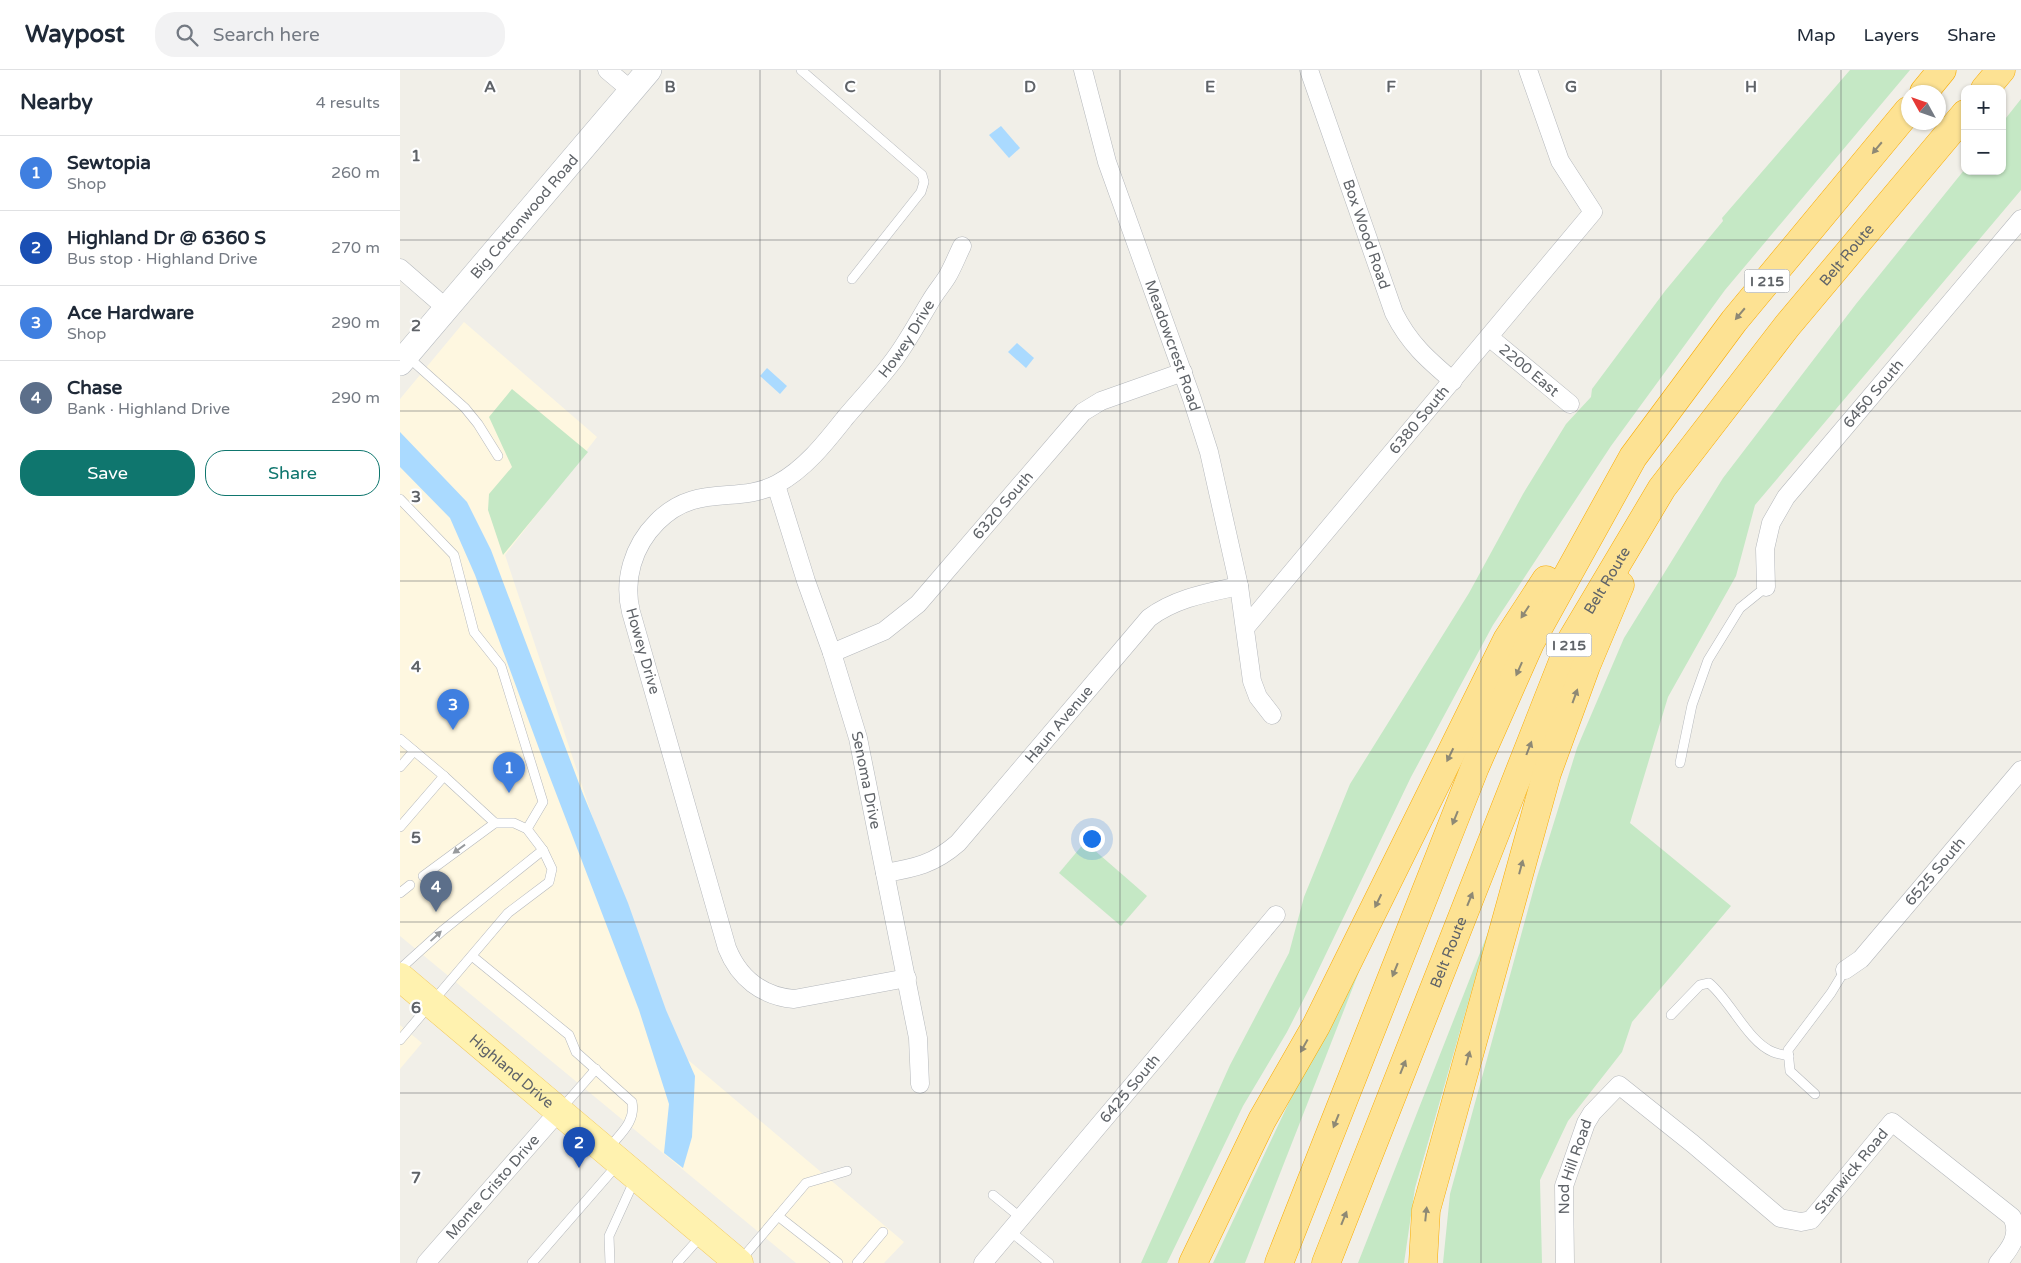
<!DOCTYPE html>
<html lang="en">
<head>
<meta charset="utf-8">
<style>
  body { margin:0; font-family:"Varela Round",sans-serif; background:#f2f2f3; color:#1f2937 }
  .controls { position:absolute; right:15px; top:15px; display:grid; overflow:hidden; border-radius:10px; box-shadow:0 1px 4px #0004 }
  .controls button { width:45px; height:45px; display:grid; place-items:center; padding:0; border:0; border-bottom:1px solid #e0e1e3; background:#fff; color:#1f2937; font:25px sans-serif }
  .compass { position:absolute; left:1501px; top:15px; width:45px; height:45px; border-radius:50%; background:#fff; box-shadow:0 1px 4px #0004; rotate:310deg }
  .you { position:absolute; left:691px; top:768px; width:18px; height:18px; margin:-12px; border:4px solid #fff; border-radius:50%; background:#1a73e8; box-shadow:0 0 0 8px #1a73e833 }
  .badge { display:grid; place-items:center; width:32px; height:32px; border-radius:50%; background:#0f766e; color:#fff; font-size:16px; font-weight:700 }
  .pin { position:absolute; translate:-50% -41px; filter:drop-shadow(0 1px 2px #0008) }
  .pin::after { content:''; position:absolute; top:26px; width:18px; height:15px; background:inherit; clip-path:polygon(0 0,100% 0,50% 100%) }
  .list { margin:0; padding:0; list-style:none }
  h2 { display:flex; justify-content:space-between; align-items:center; height:65px; margin:0; padding:0 20px; font-size:21px }
  h2 small { font-size:16px; font-weight:400; color:#747a83 }
  .list li { display:grid; grid-template-columns:32px 1fr auto; gap:15px; align-items:center; box-sizing:border-box; height:75px; padding:0 20px; border-top:1px solid #e0e1e3 }
  .list b { display:block; font-size:19px; white-space:nowrap }
  .list p { margin:0; font-size:16px; white-space:nowrap; color:#747a83 }
  .list em { font-size:16px; font-style:normal; color:#747a83 }
  .actions { display:flex; gap:10px; padding:15px 20px }
  .actions a { flex:1; padding:11px 0; border:1px solid #0f766e; border-radius:20px; text-align:center; font-size:18px; color:#0f766e }
  .actions .main { background:#0f766e; color:#fff }
  .icon { flex:none; width:28px; height:28px; fill:none; stroke:currentColor; stroke-width:2; stroke-linecap:round; stroke-linejoin:round }
  .map { position:relative; flex:none; width:1621px; height:1193px; overflow:hidden }
  header { display:flex; align-items:center; gap:30px; box-sizing:border-box; height:70px; padding:0 25px; background:#fff; border-bottom:1px solid #e0e1e3 }
  header strong { font-size:24px }
  nav { display:flex; gap:28px; margin-inline-start:auto; font-size:18px }
  .search { width:350px; height:45px; background:#f2f2f3; display:flex; align-items:center; gap:12px; box-sizing:border-box; padding:0 18px; border-radius:20px; color:#747a83; font-size:19px }
  main { display:flex }
  aside { flex:1; background:#fff }
  .map>svg:first-child { display:block }
  .commercial { fill:#fef7e0 }
  .green { fill:#c5e8c5 }
  .water { fill:#aadaff }
  .lines { fill:none; stroke-linecap:round; stroke-linejoin:round }
  .service-casing { stroke:#b5b8bc; stroke-width:10 }
  .minor-casing { stroke:#b5b8bc; stroke-width:19 }
  .secondary-casing { stroke:#b6babf; stroke-width:26 }
  .primary-casing { stroke:#f2c960; stroke-width:29 }
  .motorway-casing { stroke:#f9ab00; stroke-width:29 }
  .service { stroke:#fff; stroke-width:9 }
  .minor { stroke:#fff; stroke-width:18 }
  .secondary { stroke:#fff; stroke-width:25 }
  .primary { stroke:#fff2af; stroke-width:28 }
  .motorway { stroke:#fde293; stroke-width:28 }
  .oneway { fill:#8e8975 }
  .oneway2 { fill:#979a9d }
  .grid { fill:none; stroke:#5f6368; stroke-width:1; stroke-opacity:0.55 }
  .labels { text-anchor:middle; dominant-baseline:central; stroke-width:4.5; stroke-linejoin:round; paint-order:stroke }
  .shield { fill:#fff; stroke:#8f9295; stroke-width:1 }
  .shield-label { font-size:14px; font-weight:bold; fill:#5f6368 }
  .street-label { font-size:15px; fill:#5f6368; stroke:#fff }
  .grid-label { font-size:16px; text-anchor:middle; font-weight:bold; fill:#5f6368; stroke:#fff; stroke-width:4.5; stroke-linejoin:round; paint-order:stroke }
</style>
</head>
<body>
<header>
<strong>Waypost</strong>
<div class="search"><svg class="icon" aria-label="search" viewBox="0 0 24 24"><circle cx="10" cy="10" r="6"/><path d="M15 15l6 6"/></svg>Search here</div>
<nav><a>Map</a><a>Layers</a><a>Share</a></nav>
</header>
<main>
<aside>
<h2>Nearby<small>4 results</small></h2>
<ul class="list">
<li><span class="badge" style="background:#3f7fe0">1</span><div><b>Sewtopia</b><p>Shop</p></div><em>260 m</em></li>
<li><span class="badge" style="background:#1a4fb4">2</span><div><b>Highland Dr @ 6360 S</b><p>Bus stop · Highland Drive</p></div><em>270 m</em></li>
<li><span class="badge" style="background:#3f7fe0">3</span><div><b>Ace Hardware</b><p>Shop</p></div><em>290 m</em></li>
<li><span class="badge" style="background:#5c6f8a">4</span><div><b>Chase</b><p>Bank · Highland Drive</p></div><em>290 m</em></li>
</ul>
<div class="actions"><a class="main">Save</a><a>Share</a></div>
</aside>
<div class="map">
<svg width="1621" height="1193" viewBox="0 0 1621 1193">
  <rect width="100%" height="100%" fill="#f1efe8"/>
  <g class="commercial">
    <polygon points="64,252 197,367 105,485 268,973 504,1172 484,1193 396,1193 0,866 0,329"/>
    <polygon points="0,955 22,973 0,999"/>
  </g>
  <g class="green">
    <polygon points="1450,0 1510,0 1325,220 1211,376 1093,555 1011,707 912,913 887,962 843,1036 767,1193 741,1193 830,995 889,883 904,827 950,714 1069,523 1123,424 1166,354 1191,327 1192,319 1265,221 1323,151 1322,148"/>
    <polygon points="1621,29 1621,120 1355,435 1336,506 1268,627 1230,753 1331,836 1232,952 1222,982 1168,1051 1140,1110 1142,1193 1043,1193 1050,1124 1137,807 1177,678 1224,568 1323,408 1456,234 1565,99 1565,101 1602,101 1602,53"/>
    <polygon points="112,319 188,382 103,485 88,440 89,424 112,397 89,347"/>
    <polygon points="685,772 747,826 721,856 659,803"/>
    <polygon points="998,802 845,1193 813,1193"/>
    <polygon points="1089,860 1015,1118 1004,1193 958,1193"/>
  </g>
  <g class="water">
    <polygon points="601,56 620,78 609,88 589,65"/>
    <polygon points="617,273 634,288 626,298 608,282"/>
    <polygon points="367,298 387,316 380,324 360,306"/>
    <polygon points="0,362 67,432 91,480 183,724 228,833 266,940 295,1006 292,1067 283,1098 264,1083 269,1034 239,940 141,684 75,505 50,448 0,397"/>
  </g>
  <g class="lines">
    <g class="service-casing">
      <g id="service">
        <polyline points="401,0 522,105 524,112 521,122 452,209"/>
        <polyline points="8,287 65,338 78,354 98,386"/>
        <polyline points="0,429 54,485 74,562 101,596 143,732 127,759"/>
        <polyline points="0,669 44,706"/>
        <polyline points="1280,693 1292,635 1308,590 1340,538 1366,517"/>
        <polyline points="0,697 14,681"/>
        <polyline points="0,757 44,706 95,753"/>
        <polyline points="0,823 10,815"/>
        <path d="M72 886 169 965 176 982 232 1032C236 1052 220 1064 208 1079"/>
        <polyline points="0,899 42,861 143,780 127,759 114,753 95,753 23,806"/>
        <path d="M1271 945 1300 915 1309 913C1330 930 1348 972 1373 982 1378 984 1384 985 1389 986"/>
        <polyline points="0,970 108,843 149,812 152,799 143,780"/>
        <polyline points="1415,1024 1390,1001 1388,980 1431,923 1445,900"/>
        <polyline points="161,1039 196,999"/>
        <polyline points="593,1125 621,1148"/>
        <polyline points="378,1146 438,1193"/>
        <polyline points="610,1161 649,1193"/>
        <polyline points="340,1191 406,1113 447,1101"/>
        <polyline points="132,1193 218,1094"/>
        <polyline points="210,1193 209,1166 235,1109"/>
        <polyline points="277,1193 302,1165"/>
        <polyline points="457,1193 483,1162"/>
      </g>
    </g>
    <g class="minor-casing">
      <g id="minor">
        <polyline points="207,0 232,21"/>
        <path id="s1" d="M683 0 707 92 792 329 809 382 839 516 852 611 858 627 872 645"/>
        <path id="s2" d="M909 0 994 243C1009 273 1027 289 1053 311"/>
        <polyline points="0,198 46,238"/>
        <path id="s3" d="M1089 267 1170 334"/>
        <path id="s4" d="M376 415 406 511 432 583 458 668 518 968 520 1014"/>
        <path id="s5" d="M1366 517 1365 479 1371 453 1386 427 1621 149"/>
        <path id="s6" d="M846 557 1193 142 1160 91 1128 0"/>
        <path id="s7" d="M432 583 484 561 518 534 683 342 701 331 783 302"/>
        <path id="s8" d="M485 803C515 798 534 794 558 773L749 548C776 528 807 523 839 516"/>
        <path id="s9" d="M1445 900 1461 889 1621 700"/>
        <path id="s10" d="M507 908 394 929C362 926 339 908 327 878L231 542C223 510 233 476 257 452 296 412 337 435 377 414 405 399 426 372 445 348 462 328 481 308 496 287 509 269 519 250 530 232 535 223 542 215 547 207 553 197 557 186 562 176"/>
        <path id="s11" d="M26 1193 159 1041"/>
        <path id="s12" d="M583 1193 876 845"/>
        <path id="s13" d="M1165 1193 1164 1116 1186 1053 1192 1043 1219 1015 1293 1074 1380 1148 1401 1152 1411 1150 1492 1052 1612 1147C1621 1165 1610 1179 1598 1193"/>
      </g>
    </g>
    <g class="secondary-casing">
      <g id="secondary">
        <path id="s14" d="M0 293 249 0"/>
      </g>
    </g>
    <g class="primary-casing">
      <g id="primary">
        <path id="s15" d="M0 907 339 1193"/>
      </g>
    </g>
    <g class="motorway-casing">
      <g id="motorway">
        <polyline points="1585,19 1601,0"/>
        <polyline points="1524,22 1542,0"/>
        <polyline points="793,1193 862,1050 916,956 1107,570 1146,510"/>
        <polyline points="879,1193 1075,697 1130,573 1233,387 1334,251 1508,41"/>
        <path id="s16" d="M926 1193 1171 571 1262 418 1387 256 1565 44"/>
        <polyline points="1023,1193 1026,1140 1147,703 1186,596 1220,515"/>
      </g>
    </g>
    <use href="#service" class="service"/>
    <use href="#minor" class="minor"/>
    <use href="#secondary" class="secondary"/>
    <use href="#primary" class="primary"/>
    <use href="#motorway" class="motorway"/>
  </g>
  <defs><path id="oneway-solid" d="M-6-.8H1V-3.2L6.5 0L1 3.2V.8H-6Z" transform="scale(1.25)"/></defs>
  <g class="oneway">
    <use href="#oneway-solid" transform="translate(1477 78) rotate(130)"/>
    <use href="#oneway-solid" transform="translate(1340 244) rotate(130)"/>
    <use href="#oneway-solid" transform="translate(1125 542) rotate(123)"/>
    <use href="#oneway-solid" transform="translate(1119 599) rotate(114)"/>
    <use href="#oneway-solid" transform="translate(1175 626) rotate(-70)"/>
    <use href="#oneway-solid" transform="translate(1129 678) rotate(-69)"/>
    <use href="#oneway-solid" transform="translate(1050 685) rotate(116)"/>
    <use href="#oneway-solid" transform="translate(1055 748) rotate(112)"/>
    <use href="#oneway-solid" transform="translate(1121 797) rotate(-75)"/>
    <use href="#oneway-solid" transform="translate(1070 829) rotate(-68)"/>
    <use href="#oneway-solid" transform="translate(978 831) rotate(116)"/>
    <use href="#oneway-solid" transform="translate(995 900) rotate(112)"/>
    <use href="#oneway-solid" transform="translate(904 976) rotate(119)"/>
    <use href="#oneway-solid" transform="translate(1068 988) rotate(-75)"/>
    <use href="#oneway-solid" transform="translate(1003 997) rotate(-68)"/>
    <use href="#oneway-solid" transform="translate(936 1051) rotate(112)"/>
    <use href="#oneway-solid" transform="translate(1026 1144) rotate(-84)"/>
    <use href="#oneway-solid" transform="translate(944 1148) rotate(-68)"/>
  </g>
  <g class="oneway2">
    <use href="#oneway-solid" transform="translate(59 779) rotate(144)"/>
    <use href="#oneway-solid" transform="translate(36 866) rotate(-43)"/>
  </g>
  <path class="grid" d="M180 0V1193M360 0V1193M540 0V1193M720 0V1193M901 0V1193M1081 0V1193M1261 0V1193M1441 0V1193M0 170H1621M0 341H1621M0 511H1621M0 682H1621M0 852H1621M0 1023H1621"/>
  <g class="labels">
    <g class="shield">
      <rect x="1344.5" y="199.5" width="45" height="23" rx="4"/>
      <rect x="1146.5" y="563.5" width="45" height="23" rx="4"/>
    </g>
    <g class="shield-label">
      <text x="1367" y="211">I 215</text>
      <text x="1169" y="575">I 215</text>
    </g>
    <g class="street-label">
      <text stroke="none"><textPath href="#s14" startOffset="192">Big Cottonwood Road</textPath></text>
      <text stroke="none"><textPath href="#s2" startOffset="174">Box Wood Road</textPath></text>
      <text stroke="none"><textPath href="#s16" startOffset="1144">Belt Route</textPath></text>
      <text stroke="none"><textPath href="#s10" startOffset="976">Howey Drive</textPath></text>
      <text stroke="none"><textPath href="#s1" startOffset="290">Meadowcrest Road</textPath></text>
      <text stroke="none"><textPath href="#s3" startOffset="52">2200 East</textPath></text>
      <text stroke="none"><textPath href="#s5" startOffset="230">6450 South</textPath></text>
      <text stroke="none"><textPath href="#s6" startOffset="270">6380 South</textPath></text>
      <text stroke="none"><textPath href="#s7" startOffset="230">6320 South</textPath></text>
      <text stroke="none"><textPath href="#s16" startOffset="739">Belt Route</textPath></text>
      <text transform="translate(243 581) rotate(74)">Howey Drive</text>
      <text stroke="none"><textPath href="#s8" startOffset="236">Haun Avenue</textPath></text>
      <text stroke="none"><textPath href="#s4" startOffset="309">Senoma Drive</textPath></text>
      <text stroke="none"><textPath href="#s9" startOffset="134">6525 South</textPath></text>
      <text stroke="none"><textPath href="#s16" startOffset="334">Belt Route</textPath></text>
      <text stroke="none"><textPath href="#s15" startOffset="146">Highland Drive</textPath></text>
      <text stroke="none"><textPath href="#s12" startOffset="228">6425 South</textPath></text>
      <text stroke="none"><textPath href="#s13" startOffset="98">Nod Hill Road</textPath></text>
      <text stroke="none"><textPath href="#s13" startOffset="498">Stanwick Road</textPath></text>
      <text stroke="none"><textPath href="#s11" startOffset="101">Monte Cristo Drive</textPath></text>
    </g>
  </g>
  <g class="grid-label">
    <text x="90" y="22">A</text>
    <text x="270" y="22">B</text>
    <text x="450" y="22">C</text>
    <text x="630" y="22">D</text>
    <text x="810" y="22">E</text>
    <text x="991" y="22">F</text>
    <text x="1171" y="22">G</text>
    <text x="1351" y="22">H</text>
    <text x="16" y="91">1</text>
    <text x="16" y="261">2</text>
    <text x="16" y="432">3</text>
    <text x="16" y="602">4</text>
    <text x="16" y="773">5</text>
    <text x="16" y="943">6</text>
    <text x="16" y="1113">7</text>
  </g>
</svg>
<div class="controls">
<button>+</button>
<button>−</button>
</div>
<svg class="compass" viewBox="-18 -18 36 36"><path d="M0-13l5 13h-10z" fill="#e53935"/><path d="M0 13l5-13h-10z" fill="#747a83"/></svg>
<div class="you"></div>
<div class="pin badge" style="left:109px;top:723px;background:#3f7fe0">1</div>
<div class="pin badge" style="left:179px;top:1098px;background:#1a4fb4">2</div>
<div class="pin badge" style="left:53px;top:660px;background:#3f7fe0">3</div>
<div class="pin badge" style="left:36px;top:842px;background:#5c6f8a">4</div>
</div>
</main>
</body>
</html>
